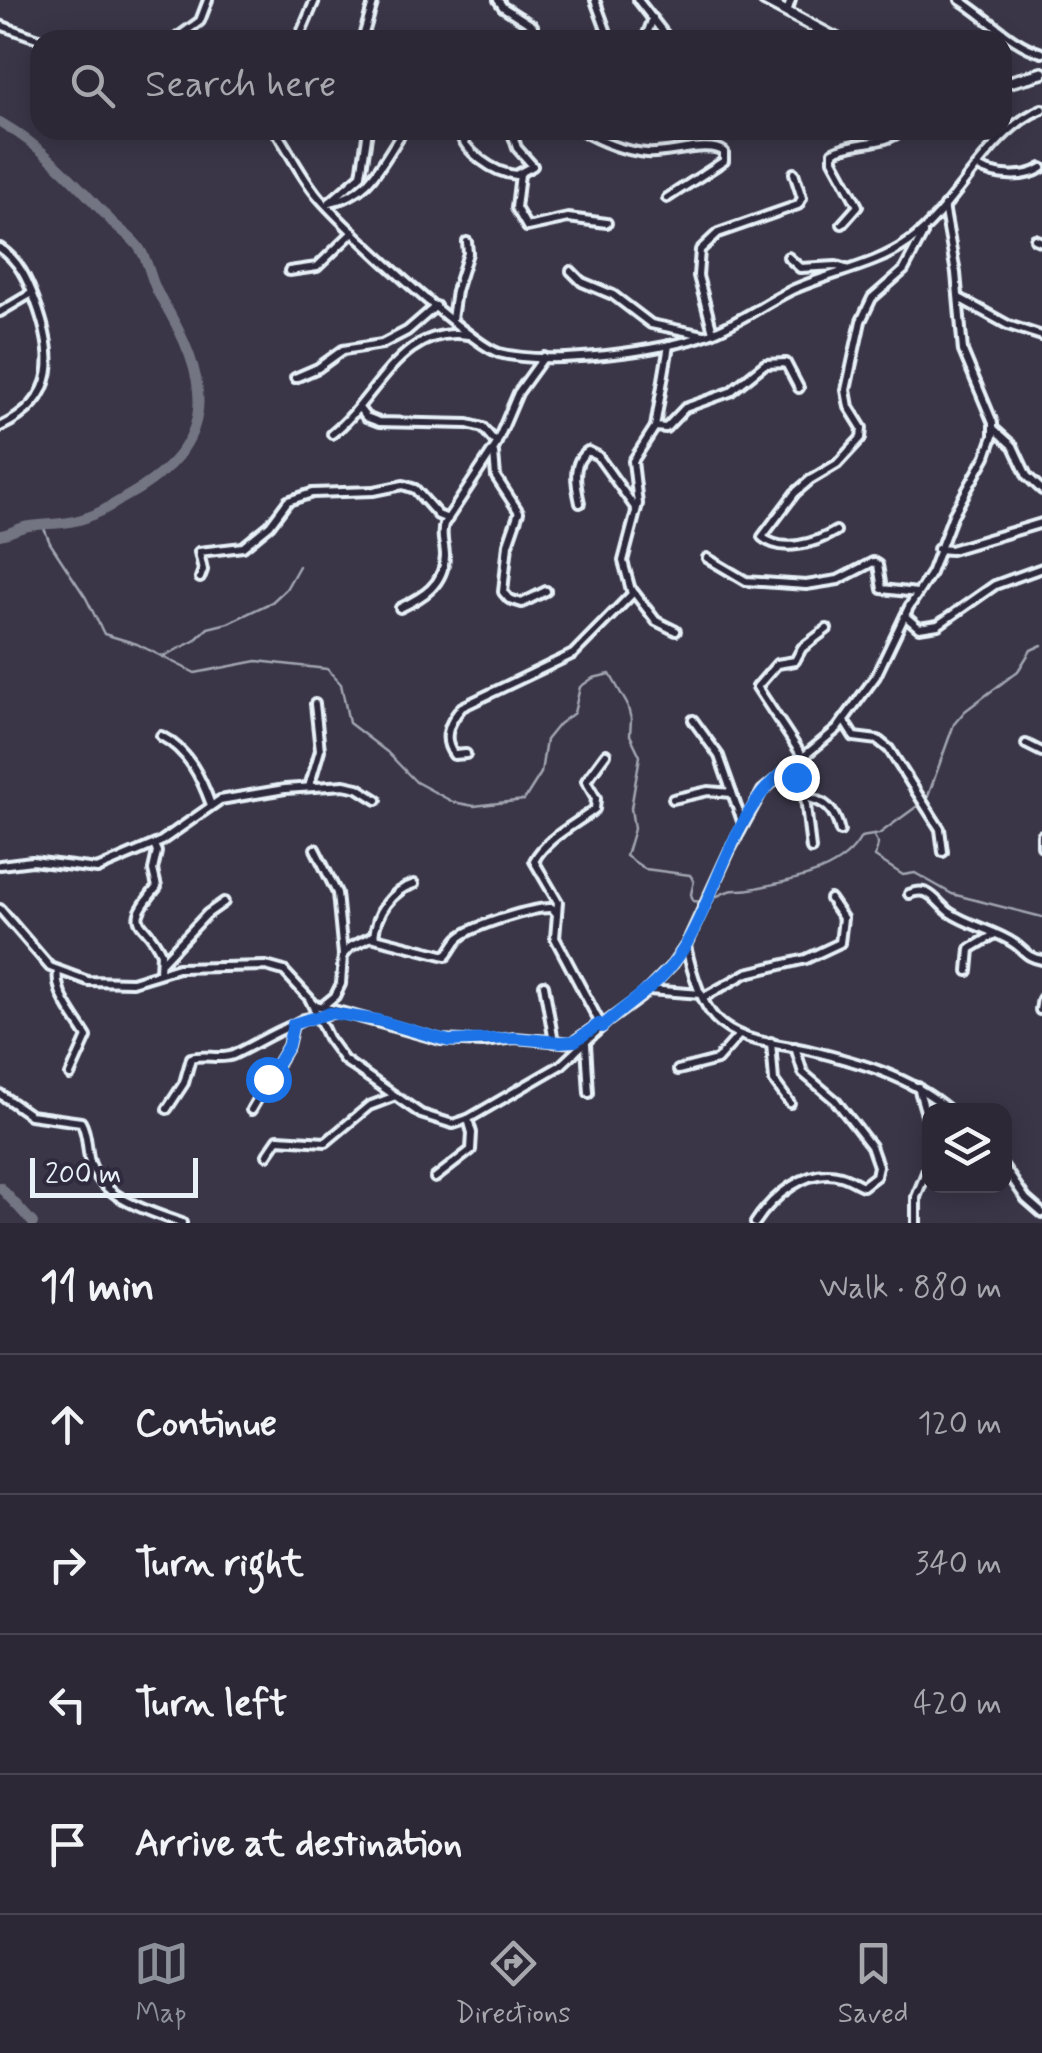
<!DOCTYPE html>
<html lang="en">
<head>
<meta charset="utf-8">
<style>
  body { margin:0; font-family:Mynerve,sans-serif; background:#34303e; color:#f1f3f6 }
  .controls { position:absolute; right:30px; bottom:30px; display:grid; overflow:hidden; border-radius:20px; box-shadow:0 5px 25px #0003 }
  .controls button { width:90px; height:90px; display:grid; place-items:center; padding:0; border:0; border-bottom:2px solid #484451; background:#2c2836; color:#f1f3f6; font:50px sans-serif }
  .scale { position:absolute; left:30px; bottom:25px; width:168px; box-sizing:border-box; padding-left:10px; border:5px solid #e8f1f8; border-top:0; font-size:28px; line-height:35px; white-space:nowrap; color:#e8f1f8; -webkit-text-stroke:8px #2f2a3d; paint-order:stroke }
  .stop { position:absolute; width:30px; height:30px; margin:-22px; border:8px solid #1a73e8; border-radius:50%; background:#fff }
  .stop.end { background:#1a73e8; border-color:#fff; box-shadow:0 2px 10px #0008 }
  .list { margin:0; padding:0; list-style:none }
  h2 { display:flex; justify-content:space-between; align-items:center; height:130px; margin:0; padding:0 40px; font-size:42px }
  h2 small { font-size:32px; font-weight:400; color:#a6a6ad }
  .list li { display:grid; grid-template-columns:65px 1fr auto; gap:30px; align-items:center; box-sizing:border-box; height:140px; padding:0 40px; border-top:2px solid #484451 }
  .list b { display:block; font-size:38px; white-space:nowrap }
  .list em { font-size:32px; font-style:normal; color:#a6a6ad }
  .icon { flex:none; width:55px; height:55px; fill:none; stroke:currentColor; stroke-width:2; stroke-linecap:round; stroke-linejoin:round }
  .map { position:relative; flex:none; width:1042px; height:1223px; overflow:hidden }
  .search { position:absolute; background:#2c2836; box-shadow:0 5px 25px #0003; left:30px; right:30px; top:30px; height:110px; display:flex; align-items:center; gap:25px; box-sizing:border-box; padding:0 35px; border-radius:30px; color:#a6a6ad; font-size:38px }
  .sheet { height:690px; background:#2c2836 }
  nav { display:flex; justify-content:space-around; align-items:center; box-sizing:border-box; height:140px; border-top:2px solid #484451; background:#2c2836; font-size:28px; color:#a6a6ad }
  nav a { display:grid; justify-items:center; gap:5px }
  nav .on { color:#8c9099 }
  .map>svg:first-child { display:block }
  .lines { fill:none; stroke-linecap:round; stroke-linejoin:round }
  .stream { stroke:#a2a6b1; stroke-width:2.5 }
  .river { stroke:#737482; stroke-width:10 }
  .street-casing { stroke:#e8f1f8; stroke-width:14 }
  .secondary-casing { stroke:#e8f1f8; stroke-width:16 }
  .street { stroke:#2f2a3d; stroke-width:6 }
  .secondary { stroke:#2f2a3d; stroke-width:9 }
  .route { stroke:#1a73e8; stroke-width:12 }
</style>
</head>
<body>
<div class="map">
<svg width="1042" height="1223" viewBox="0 0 1042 1223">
  <rect width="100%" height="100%" fill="#3a3648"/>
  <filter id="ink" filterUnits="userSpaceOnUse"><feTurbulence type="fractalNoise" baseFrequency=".01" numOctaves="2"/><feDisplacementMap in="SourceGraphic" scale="20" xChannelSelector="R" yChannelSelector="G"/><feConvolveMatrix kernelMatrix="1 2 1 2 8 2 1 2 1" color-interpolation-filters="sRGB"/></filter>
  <g filter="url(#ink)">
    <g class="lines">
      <g class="stream">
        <polyline points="43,526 50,543 86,598 104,634 137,644 195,673 257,661 327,669 341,684 349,723 387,752 416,782 453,802 474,806 524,800 541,773 546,740 559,724 574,713 580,687 593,678 610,674 627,704 631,719 630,735 640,756 631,808 634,829 626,856 645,869 690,875 694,881 691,894 693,901 704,902"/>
        <polyline points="164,656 194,641 208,628 228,623 272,602 286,589 299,566"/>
        <polyline points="874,836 878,844 875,857 903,875 915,873 952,894 1042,917"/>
        <path d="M712 899C736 885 733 893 756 888 793 880 842 873 861 837L879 834 927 799 954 724 965 711 1018 671 1031 650 1042 645"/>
      </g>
      <g class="river">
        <path d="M0 122C44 147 79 186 113 223 122 231 134 239 140 249 150 264 151 284 161 298 210 379 222 443 129 495 115 503 103 512 88 517 68 525 49 523 29 526 19 527 10 534 0 535"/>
        <polyline points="0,1187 33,1223"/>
      </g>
      <g class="street-casing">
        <g id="street">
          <polyline points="498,0 503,7 533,26 532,31 521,40"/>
          <polyline points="595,0 606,30 598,40"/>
          <polyline points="638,0 669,40"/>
          <path d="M960 0C986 16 1012 45 1042 53"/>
          <polyline points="787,12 791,0"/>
          <polyline points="0,25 42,40"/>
          <polyline points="174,40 200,21 208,0"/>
          <polyline points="298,40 315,0"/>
          <polyline points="362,40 374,0"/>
          <polyline points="645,40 653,18"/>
          <path d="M275 130C289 151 300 174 316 194 338 222 470 344 499 353 547 366 662 352 709 334 738 323 762 305 790 291 828 273 874 267 909 242 955 209 990 129 1042 109"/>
          <path d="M458 130C465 152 493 173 516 175L533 166 517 148 511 130"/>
          <path d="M580 130C601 142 622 151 647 153 668 155 709 140 724 152V161L667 198"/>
          <path d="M978 167C996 177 1025 179 1042 168"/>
          <polyline points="520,174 516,208 527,227 568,218 607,223"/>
          <path d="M330 202C371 195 382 161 404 130"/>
          <polyline points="330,202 361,175 368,130"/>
          <path d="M842 224 858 206 833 160V152C854 140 885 146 902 130"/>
          <polyline points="1035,239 1042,242"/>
          <path d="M0 248C19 261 27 279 35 300 55 354 60 399 0 427"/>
          <polyline points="788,257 800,268 836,266 846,269"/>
          <polyline points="289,271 317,267 353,232"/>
          <polyline points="571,271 582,282 613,295 651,324 704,335"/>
          <polyline points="959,298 1008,325 1042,336"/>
          <polyline points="0,312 32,293"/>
          <polyline points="452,319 456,291 468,253 467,242"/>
          <polyline points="713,332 698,276 700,250 718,233 798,205 802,198 794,173"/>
          <polyline points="295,378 318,368 343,350 382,344 407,331 436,306"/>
          <polyline points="359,408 366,417 379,422 468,424 483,428 496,443"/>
          <polyline points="655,427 666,428 685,408 730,392 765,364 786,363 799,388"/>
          <polyline points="994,429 1013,446 1027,476 1042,490"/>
          <path d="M332 434C377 399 400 324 468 335"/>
          <polyline points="494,453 496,477 519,512 508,544 503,592 509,599 522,603 546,591"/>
          <path d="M580 503C576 485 571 462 588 451L598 456 636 509"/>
          <path d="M836 531C816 543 782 554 762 537L795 493 810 480 837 464 861 438 862 428 849 407 846 390 861 321 872 298 904 270 923 234"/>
          <polyline points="938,549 951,550 1042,523"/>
          <polyline points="707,558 746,581 806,585 838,580 873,562 878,565 882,589 917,593"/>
          <polyline points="200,578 203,570 199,552 243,547 270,525 288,501 312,493 374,491 403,485 415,489 438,515 448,519"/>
          <polyline points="633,591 656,621 676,631"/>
          <path d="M400 608C423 597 444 585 445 556 445 544 440 536 444 524L495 447 518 393 544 357"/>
          <polyline points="905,616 919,628 938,625 995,585 1042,568"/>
          <polyline points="693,720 719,756 743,824"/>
          <polyline points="844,721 854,737 878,740 889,749 940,829 943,852"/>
          <path d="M161 736C188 750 201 777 211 805"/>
          <polyline points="1026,744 1042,752"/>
          <path d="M466 754 454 755C441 738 450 721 462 707L573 654 632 594 623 561 638 504 633 461 655 427 669 345"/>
          <polyline points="803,757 757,687 777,664 795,661 802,648 827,629"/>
          <path d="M797 762V781L807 794 805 797C826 801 835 810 840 831"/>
          <polyline points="309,787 320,750 315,704"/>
          <polyline points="805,797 811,849"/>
          <polyline points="673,799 708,791 732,793"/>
          <polyline points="1042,835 1042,846"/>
          <path d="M154 845 157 852 153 870 157 887C122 930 144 915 161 953L160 972"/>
          <polyline points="315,849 337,893 343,955 341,984 335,996 324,1005"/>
          <polyline points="0,865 32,861 97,869 160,842 220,800 285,789 344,785 358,788 377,800"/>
          <path d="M909 894C929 885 935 901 949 912 969 926 995 930 1015 944 1026 952 1028 958 1042 960"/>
          <polyline points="0,909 50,967 88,981 132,982 178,968 266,966 284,971 309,998 328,1038 344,1060 421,1114 453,1124 468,1119 561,1065 608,1021 641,997 673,964 686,945 729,852 762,791 837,729 876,676 909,607 931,573 953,515 986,456 993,436 993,423 963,351 956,273 944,206"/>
          <path d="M374 937C376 913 391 891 414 884"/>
          <path d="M686 946C691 969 699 1000 715 1018 738 1043 777 1043 808 1050 858 1062 910 1076 949 1110"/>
          <path d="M343 955 350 947 371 937 446 956C451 951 454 942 460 937 475 925 533 907 552 908L557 914"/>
          <polyline points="162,962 207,914 224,902"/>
          <path d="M58 971C54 994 76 1018 87 1037L70 1075"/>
          <polyline points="968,971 970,949 995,934"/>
          <polyline points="544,985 554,1042"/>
          <polyline points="649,990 701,994"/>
          <polyline points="704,997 747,973 806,959 840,943 843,918 830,899"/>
          <polyline points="312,1004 441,1040 483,1042 515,1038 586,1044 589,1093"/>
          <polyline points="1040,1010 1042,999"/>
          <path d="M602 1027 555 938 558 902 534 861C546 838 575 825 595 809L596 798 586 781 606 754"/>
          <polyline points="576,1040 599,1024"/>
          <polyline points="771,1042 774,1081 790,1103"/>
          <polyline points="678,1070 717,1060 739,1035"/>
          <polyline points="918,1087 930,1128"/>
          <path d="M0 1094 30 1115 81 1122C88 1134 86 1148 90 1162 102 1199 149 1211 182 1223"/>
          <path d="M167 1109 184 1083 191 1058C204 1054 222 1060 233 1055 253 1046 272 1033 293 1025"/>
          <polyline points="251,1110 288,1046 293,1025 304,1019 333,1013"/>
          <polyline points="267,1155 278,1139 326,1142 369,1106 393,1097"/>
          <polyline points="1004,1167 1026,1199 1042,1213"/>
          <polyline points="435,1178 471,1150 472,1133 468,1119"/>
          <path d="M755 1223C772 1197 807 1166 841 1176 849 1178 855 1183 863 1186L876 1176 878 1166 871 1146 835 1100 803 1073 795 1047"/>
          <polyline points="916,1223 916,1197 930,1163"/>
        </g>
      </g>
      <g class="secondary-casing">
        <g id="secondary">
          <polyline points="764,0 839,40"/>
          <polyline points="1002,84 1042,73"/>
        </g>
      </g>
      <use href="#street" class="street"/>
      <use href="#secondary" class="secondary"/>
    </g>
  </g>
  <g class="lines" filter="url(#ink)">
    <path class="route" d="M268 1079 288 1046 293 1024 330 1013 377 1020 449 1041 514 1038 560 1042 575 1041 599 1024 602 1027C631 999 661 986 684 948 722 885 733 803 798 760L796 777"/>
  </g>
</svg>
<div class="controls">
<button><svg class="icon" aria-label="layers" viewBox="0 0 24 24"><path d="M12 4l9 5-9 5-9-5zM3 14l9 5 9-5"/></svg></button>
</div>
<div class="scale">200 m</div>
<div class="stop" style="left:268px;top:1079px"></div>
<div class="stop end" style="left:796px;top:777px"></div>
<div class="search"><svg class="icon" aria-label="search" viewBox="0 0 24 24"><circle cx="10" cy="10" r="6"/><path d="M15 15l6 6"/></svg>Search here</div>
</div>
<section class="sheet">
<h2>11 min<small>Walk · 880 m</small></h2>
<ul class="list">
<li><svg class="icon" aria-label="ahead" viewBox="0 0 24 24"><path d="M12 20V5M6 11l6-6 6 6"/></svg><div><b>Continue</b></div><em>120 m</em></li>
<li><svg class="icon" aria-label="right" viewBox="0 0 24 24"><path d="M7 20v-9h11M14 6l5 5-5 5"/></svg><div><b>Turn right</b></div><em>340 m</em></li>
<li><svg class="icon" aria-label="left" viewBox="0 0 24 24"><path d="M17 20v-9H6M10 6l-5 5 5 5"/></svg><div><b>Turn left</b></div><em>420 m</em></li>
<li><svg class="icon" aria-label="arrive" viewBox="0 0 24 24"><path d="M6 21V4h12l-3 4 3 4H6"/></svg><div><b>Arrive at destination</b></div></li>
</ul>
</section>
<nav>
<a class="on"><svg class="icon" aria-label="map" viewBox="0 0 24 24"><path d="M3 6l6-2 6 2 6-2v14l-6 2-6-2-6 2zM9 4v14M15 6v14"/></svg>Map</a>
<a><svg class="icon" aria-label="directions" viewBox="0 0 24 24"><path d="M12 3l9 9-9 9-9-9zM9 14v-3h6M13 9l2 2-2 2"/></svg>Directions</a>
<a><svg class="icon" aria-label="saved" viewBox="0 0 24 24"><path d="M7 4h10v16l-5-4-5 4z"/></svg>Saved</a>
</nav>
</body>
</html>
